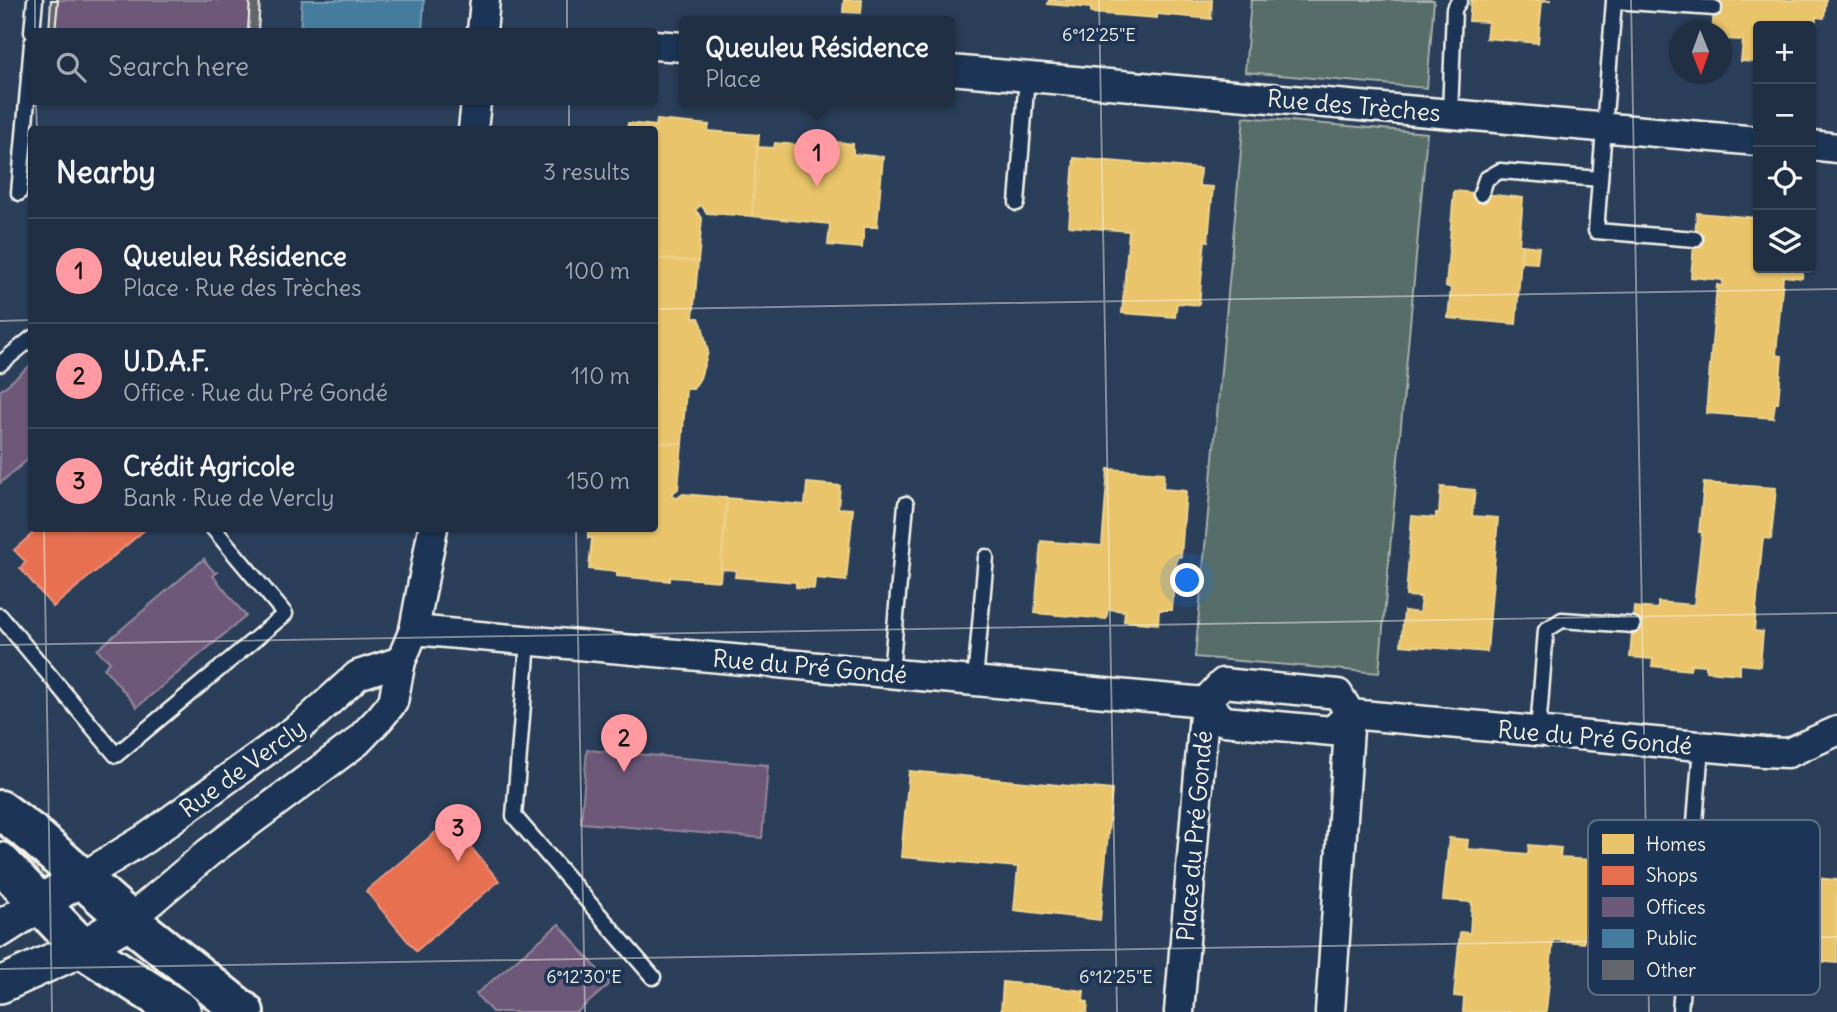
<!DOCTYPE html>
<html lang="en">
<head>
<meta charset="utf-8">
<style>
  body { margin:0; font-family:Delius,sans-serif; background:#2d3b4f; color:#f1f3f6 }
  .controls { position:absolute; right:21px; top:21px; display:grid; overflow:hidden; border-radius:7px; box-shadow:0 2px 5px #0004 }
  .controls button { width:63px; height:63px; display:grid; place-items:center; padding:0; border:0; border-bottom:2px solid #3d4a5d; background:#202f44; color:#f1f3f6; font:35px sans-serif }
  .compass { position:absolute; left:1669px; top:21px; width:63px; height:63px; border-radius:50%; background:#202f44; box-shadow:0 2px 5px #0004; rotate:179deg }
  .you { position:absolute; left:1188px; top:581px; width:24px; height:24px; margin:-18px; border:5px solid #fff; border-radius:50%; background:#1a73e8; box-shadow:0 0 0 10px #1a73e833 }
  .badge { display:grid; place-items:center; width:46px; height:46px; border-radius:50%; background:#ff9aa2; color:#111; font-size:23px; font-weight:700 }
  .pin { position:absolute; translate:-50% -58px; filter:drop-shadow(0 2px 4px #0008) }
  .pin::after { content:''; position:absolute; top:37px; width:24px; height:21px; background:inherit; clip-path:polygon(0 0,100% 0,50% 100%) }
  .popup { position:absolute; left:679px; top:16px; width:276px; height:91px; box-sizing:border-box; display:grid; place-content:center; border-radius:7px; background:#202f44; filter:drop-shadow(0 2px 5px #0005); font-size:23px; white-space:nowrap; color:#a2a9b2 }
  .popup b { font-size:26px; color:#f1f3f6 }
  .popup::after { content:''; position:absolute; left:50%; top:100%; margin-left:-14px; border:14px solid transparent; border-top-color:#202f44 }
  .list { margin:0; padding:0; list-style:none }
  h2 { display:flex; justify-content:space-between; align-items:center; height:91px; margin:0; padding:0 28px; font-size:30px }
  h2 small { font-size:23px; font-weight:400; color:#a2a9b2 }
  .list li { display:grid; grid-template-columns:46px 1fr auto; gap:21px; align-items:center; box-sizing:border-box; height:105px; padding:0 28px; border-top:2px solid #3d4a5d }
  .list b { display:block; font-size:26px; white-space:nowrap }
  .list p { margin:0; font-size:23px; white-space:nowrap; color:#a2a9b2 }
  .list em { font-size:23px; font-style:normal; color:#a2a9b2 }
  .icon { flex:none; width:38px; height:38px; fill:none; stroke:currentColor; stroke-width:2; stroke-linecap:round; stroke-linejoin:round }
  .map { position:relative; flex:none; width:1837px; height:1012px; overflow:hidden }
  .search { position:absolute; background:#202f44; box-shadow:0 2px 5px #0004; left:28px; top:28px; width:630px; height:77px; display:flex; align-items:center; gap:18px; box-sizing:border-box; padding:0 24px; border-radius:7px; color:#a2a9b2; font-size:26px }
  .panel { position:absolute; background:#202f44; box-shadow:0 2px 5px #0004; left:28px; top:126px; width:630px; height:406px; border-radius:7px }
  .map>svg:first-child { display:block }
  .green { fill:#576d69; stroke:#a6afa8; stroke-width:2 }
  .homes { fill:#e9c46a; stroke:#ecd290; stroke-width:2 }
  .shops { fill:#e76f51; stroke:#eb967e; stroke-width:2 }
  .offices { fill:#6d597a; stroke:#96879b; stroke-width:2 }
  .public { fill:#457b9d; stroke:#7a9eb4; stroke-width:2 }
  .building { fill:#63656d; stroke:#f4f1e8; stroke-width:2 }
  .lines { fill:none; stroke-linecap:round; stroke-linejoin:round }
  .service-casing { stroke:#f4f1e8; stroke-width:19 }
  .minor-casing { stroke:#f4f1e8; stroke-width:33 }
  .tertiary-casing { stroke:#f4f1e8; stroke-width:40 }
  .primary-casing { stroke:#f4f1e8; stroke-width:44 }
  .service { stroke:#1d3557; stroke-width:14 }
  .minor { stroke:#1d3557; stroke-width:28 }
  .tertiary { stroke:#1d3557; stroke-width:35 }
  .primary { stroke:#1d3557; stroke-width:38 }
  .ticks { fill:none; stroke:#f4f1e8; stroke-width:2; stroke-opacity:0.45 }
  .labels { text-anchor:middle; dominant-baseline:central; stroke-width:7; stroke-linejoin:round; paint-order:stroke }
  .street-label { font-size:24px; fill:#f4f1e8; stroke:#1d3557 }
  .key { fill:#1d3557; stroke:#5e6d82; stroke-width:2 }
  .key-label { font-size:19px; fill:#f4f1e8 }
  .ticks-label { font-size:18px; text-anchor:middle; fill:#f4f1e8; stroke:#1d3557; stroke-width:7; stroke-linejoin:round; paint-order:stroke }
</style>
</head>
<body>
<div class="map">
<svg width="1837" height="1012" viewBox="0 0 1837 1012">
  <rect width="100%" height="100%" fill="#2b3f5b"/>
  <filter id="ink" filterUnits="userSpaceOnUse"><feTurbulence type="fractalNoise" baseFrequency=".0143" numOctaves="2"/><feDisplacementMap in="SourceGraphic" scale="14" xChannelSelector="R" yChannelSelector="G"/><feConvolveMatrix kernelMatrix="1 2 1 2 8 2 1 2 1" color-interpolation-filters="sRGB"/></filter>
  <g filter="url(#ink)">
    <g class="green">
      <polygon points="1251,0 1434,0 1427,88 1245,72"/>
      <polygon points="1244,117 1427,133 1379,673 1195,657"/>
    </g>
    <g class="homes">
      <polygon points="844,0 862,0 861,13 843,12"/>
      <polygon points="1049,0 1212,0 1211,19 1157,14 1157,18 1091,13 1091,8 1048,4"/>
      <polygon points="1471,0 1551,0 1542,1 1538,43 1486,38 1488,22 1469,21"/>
      <polygon points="1715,0 1826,0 1824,18 1816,17 1812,59 1811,26 1758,26 1758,62 1741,61 1743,40 1722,39 1722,32 1712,32"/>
      <polygon points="657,120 709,125 708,131 759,135 752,216 707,213 701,205 695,210 702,218 698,262 654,258 654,130 627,130 628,123 656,126"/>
      <polygon points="835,142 853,144 853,154 883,157 877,227 864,227 862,248 828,245 830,224 752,216 757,147 774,148 775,143 835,148"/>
      <polygon points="1074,158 1200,169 1199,186 1213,187 1208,241 1205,240 1199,305 1177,303 1175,317 1122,313 1129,231 1069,226"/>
      <polygon points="1454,191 1523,198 1519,245 1522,245 1516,324 1448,318 1451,288 1446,286"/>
      <polygon points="1697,213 1757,218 1758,268 1803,268 1802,278 1783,276 1776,355 1782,356 1778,403 1775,403 1773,418 1706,413 1717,285 1722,286 1723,280 1691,277"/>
      <polygon points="1522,245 1539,247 1537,263 1521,262"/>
      <polygon points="654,258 698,262 693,318 699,318 702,325 708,352 700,378 693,389 686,389 682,444 654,442"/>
      <polygon points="654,442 682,444 678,489 671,494 676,499 683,494 727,498 720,581 670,577 670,581 617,576 617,572 589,569 592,538 588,538 588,528 654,528"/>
      <polygon points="1108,469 1164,473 1163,489 1186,491 1181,557 1177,557 1172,610 1159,610 1158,624 1124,621 1125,611 1108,609 1106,619 1035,613 1041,541 1102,546"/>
      <polygon points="807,483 840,486 838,508 853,509 846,581 815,578 814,589 796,587 796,582 735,577 736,570 721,569 727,498 805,505"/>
      <polygon points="1704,483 1776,488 1771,539 1763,538 1762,546 1754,631 1763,632 1760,666 1740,664 1740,674 1706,671 1706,665 1691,664 1690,670 1652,666 1653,659 1630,657 1634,607 1658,609 1658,602 1694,605 1702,532 1699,532"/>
      <polygon points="1441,487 1475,490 1472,516 1498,518 1487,652 1401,645 1404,611 1419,613 1421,597 1406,596 1412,516 1436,518 1436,513 1439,513"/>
      <polygon points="909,771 1112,790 1100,920 1014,910 1018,867 901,857"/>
      <polygon points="1449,838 1468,840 1467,849 1528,854 1529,845 1561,848 1560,858 1575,859 1591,860 1592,851 1624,854 1624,863 1654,866 1649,926 1617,923 1617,933 1585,930 1584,943 1553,940 1546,1012 1463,1012 1464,997 1454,996 1460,932 1470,933 1472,902 1443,900"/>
      <polygon points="1748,844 1782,847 1779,875 1837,880 1837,963 1739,955 1741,934 1726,933 1729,888 1732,863 1746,865"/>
      <polygon points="1003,982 1084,991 1083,1001 1088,1002 1087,1012 1001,1012"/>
    </g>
    <g class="shops">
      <polygon points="39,528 147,528 53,607 20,568 26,562 14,550"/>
      <polygon points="449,821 499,881 416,951 366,891"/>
    </g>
    <g class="offices">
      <polygon points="58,0 250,0 248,32 55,32"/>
      <polygon points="32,364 32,456 0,483 0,391"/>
      <polygon points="205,558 204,560 215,573 218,572 213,576 246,616 137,707 104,668 110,662 97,650"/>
      <polygon points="587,750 768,765 762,838 581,823"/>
      <polygon points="559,924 610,984 577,1012 492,1012 476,994"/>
    </g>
    <polygon class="public" points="302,0 424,0 422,32 300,32"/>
    <g class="building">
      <polygon points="51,0 58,0 55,32 49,32"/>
      <polygon points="250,0 260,0 258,32 248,32"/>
    </g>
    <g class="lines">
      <g class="service-casing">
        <g id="service">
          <polyline points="32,32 35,0"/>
          <polyline points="1450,114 1454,9 1460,0"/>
          <polyline points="19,193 32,43"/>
          <polyline points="1481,194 1486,179 1500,171 1600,179"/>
          <polyline points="1017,203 1027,77"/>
          <polyline points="1695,239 1596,231 1614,1 1714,8"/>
          <polyline points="0,364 32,338"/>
          <polyline points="0,616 116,755 285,614 213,528"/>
          <polyline points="528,642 514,816 653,977"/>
          <polyline points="891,673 906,504"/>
          <polyline points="975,681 986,557"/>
          <polyline points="1538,731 1546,630 1562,620 1633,625"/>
          <polyline points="1680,1012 1701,747"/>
        </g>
      </g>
      <g class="minor-casing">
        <g id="minor">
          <polyline points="482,32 485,0"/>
          <polyline points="654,45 684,47"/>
          <polyline points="950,70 1758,141"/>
          <polyline points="473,130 476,102"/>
          <polyline points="1811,145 1837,148"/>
          <polyline points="414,630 1205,702 1224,721 1332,731 1350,714"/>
          <polyline points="1205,702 1223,683 1338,694 1350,714"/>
          <polyline points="1350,714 1764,752 1788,753 1837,731"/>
          <polyline points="82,877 146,838 306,722 358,675 401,661"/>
          <polyline points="129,920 208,853 357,742 380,718 393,702 401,661 414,630 433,528"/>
          <polyline points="1179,1012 1205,702"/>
          <polyline points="1330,1012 1350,714"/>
        </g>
      </g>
      <g class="tertiary-casing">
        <g id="tertiary">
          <polyline points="0,929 82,877"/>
          <polyline points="0,985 82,948 129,920"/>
        </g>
      </g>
      <g class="primary-casing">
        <g id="primary">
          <polyline points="0,810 31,833 129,920 244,1012"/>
          <polyline points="0,862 82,948 181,1012"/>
        </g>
      </g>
      <use href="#service" class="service"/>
      <use href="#minor" class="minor"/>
      <use href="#tertiary" class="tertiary"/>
      <use href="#primary" class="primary"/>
    </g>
  </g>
  <path class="ticks" d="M35 0V32M567 0V32M1099 0 1117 1012M1631 0 1649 1012M36 102 37 130M569 102V130M654 309 1837 289M0 321 32 320M44 528 52 1012M576 528 585 1012M0 645 1837 613M0 969 1837 937"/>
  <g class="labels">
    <g class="street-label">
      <text transform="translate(1354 105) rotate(5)">Rue des Trèches</text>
      <text transform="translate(810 666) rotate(5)">Rue du Pré Gondé</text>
      <text transform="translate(1595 737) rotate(5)">Rue du Pré Gondé</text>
      <text transform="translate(242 768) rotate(-36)">Rue de Vercly</text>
      <text transform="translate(1194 836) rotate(-85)">Place du Pré Gondé</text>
    </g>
  </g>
  <rect x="1588" y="820" width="232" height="175" rx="10" class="key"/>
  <rect x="1602" y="834" width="32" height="20" fill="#e9c46a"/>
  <rect x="1602" y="866" width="32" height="19" fill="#e76f51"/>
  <rect x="1602" y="897" width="32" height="20" fill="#6d597a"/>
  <rect x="1602" y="929" width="32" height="19" fill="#457b9d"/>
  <rect x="1602" y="960" width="32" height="20" fill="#63656d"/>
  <g class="key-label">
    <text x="1646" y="851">Homes</text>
    <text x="1646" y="882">Shops</text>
    <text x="1646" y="914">Offices</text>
    <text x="1646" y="945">Public</text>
    <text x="1646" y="977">Other</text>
  </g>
  <g class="ticks-label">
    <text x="1099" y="41">6°12'25"E</text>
    <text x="584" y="983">6°12'30"E</text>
    <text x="1116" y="983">6°12'25"E</text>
  </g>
</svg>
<div class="controls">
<button>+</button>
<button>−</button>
<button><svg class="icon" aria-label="locate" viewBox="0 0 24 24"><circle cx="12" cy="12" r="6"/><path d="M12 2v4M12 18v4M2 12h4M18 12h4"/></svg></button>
<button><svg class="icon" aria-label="layers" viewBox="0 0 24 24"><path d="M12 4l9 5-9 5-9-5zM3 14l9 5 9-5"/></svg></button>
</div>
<svg class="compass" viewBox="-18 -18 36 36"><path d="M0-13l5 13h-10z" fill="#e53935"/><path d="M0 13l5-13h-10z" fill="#a2a9b2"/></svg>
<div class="you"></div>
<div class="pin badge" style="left:817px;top:187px">1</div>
<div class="popup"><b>Queuleu Résidence</b>Place</div>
<div class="pin badge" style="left:624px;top:772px">2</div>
<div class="pin badge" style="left:458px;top:862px">3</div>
<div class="search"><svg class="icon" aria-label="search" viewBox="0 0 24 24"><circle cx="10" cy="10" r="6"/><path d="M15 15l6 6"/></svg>Search here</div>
<section class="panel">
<h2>Nearby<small>3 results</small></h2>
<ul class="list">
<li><span class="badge">1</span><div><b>Queuleu Résidence</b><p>Place · Rue des Trèches</p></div><em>100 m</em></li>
<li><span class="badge">2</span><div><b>U.D.A.F.</b><p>Office · Rue du Pré Gondé</p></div><em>110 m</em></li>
<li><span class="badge">3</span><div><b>Crédit Agricole</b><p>Bank · Rue de Vercly</p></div><em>150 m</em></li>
</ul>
</section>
</div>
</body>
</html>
